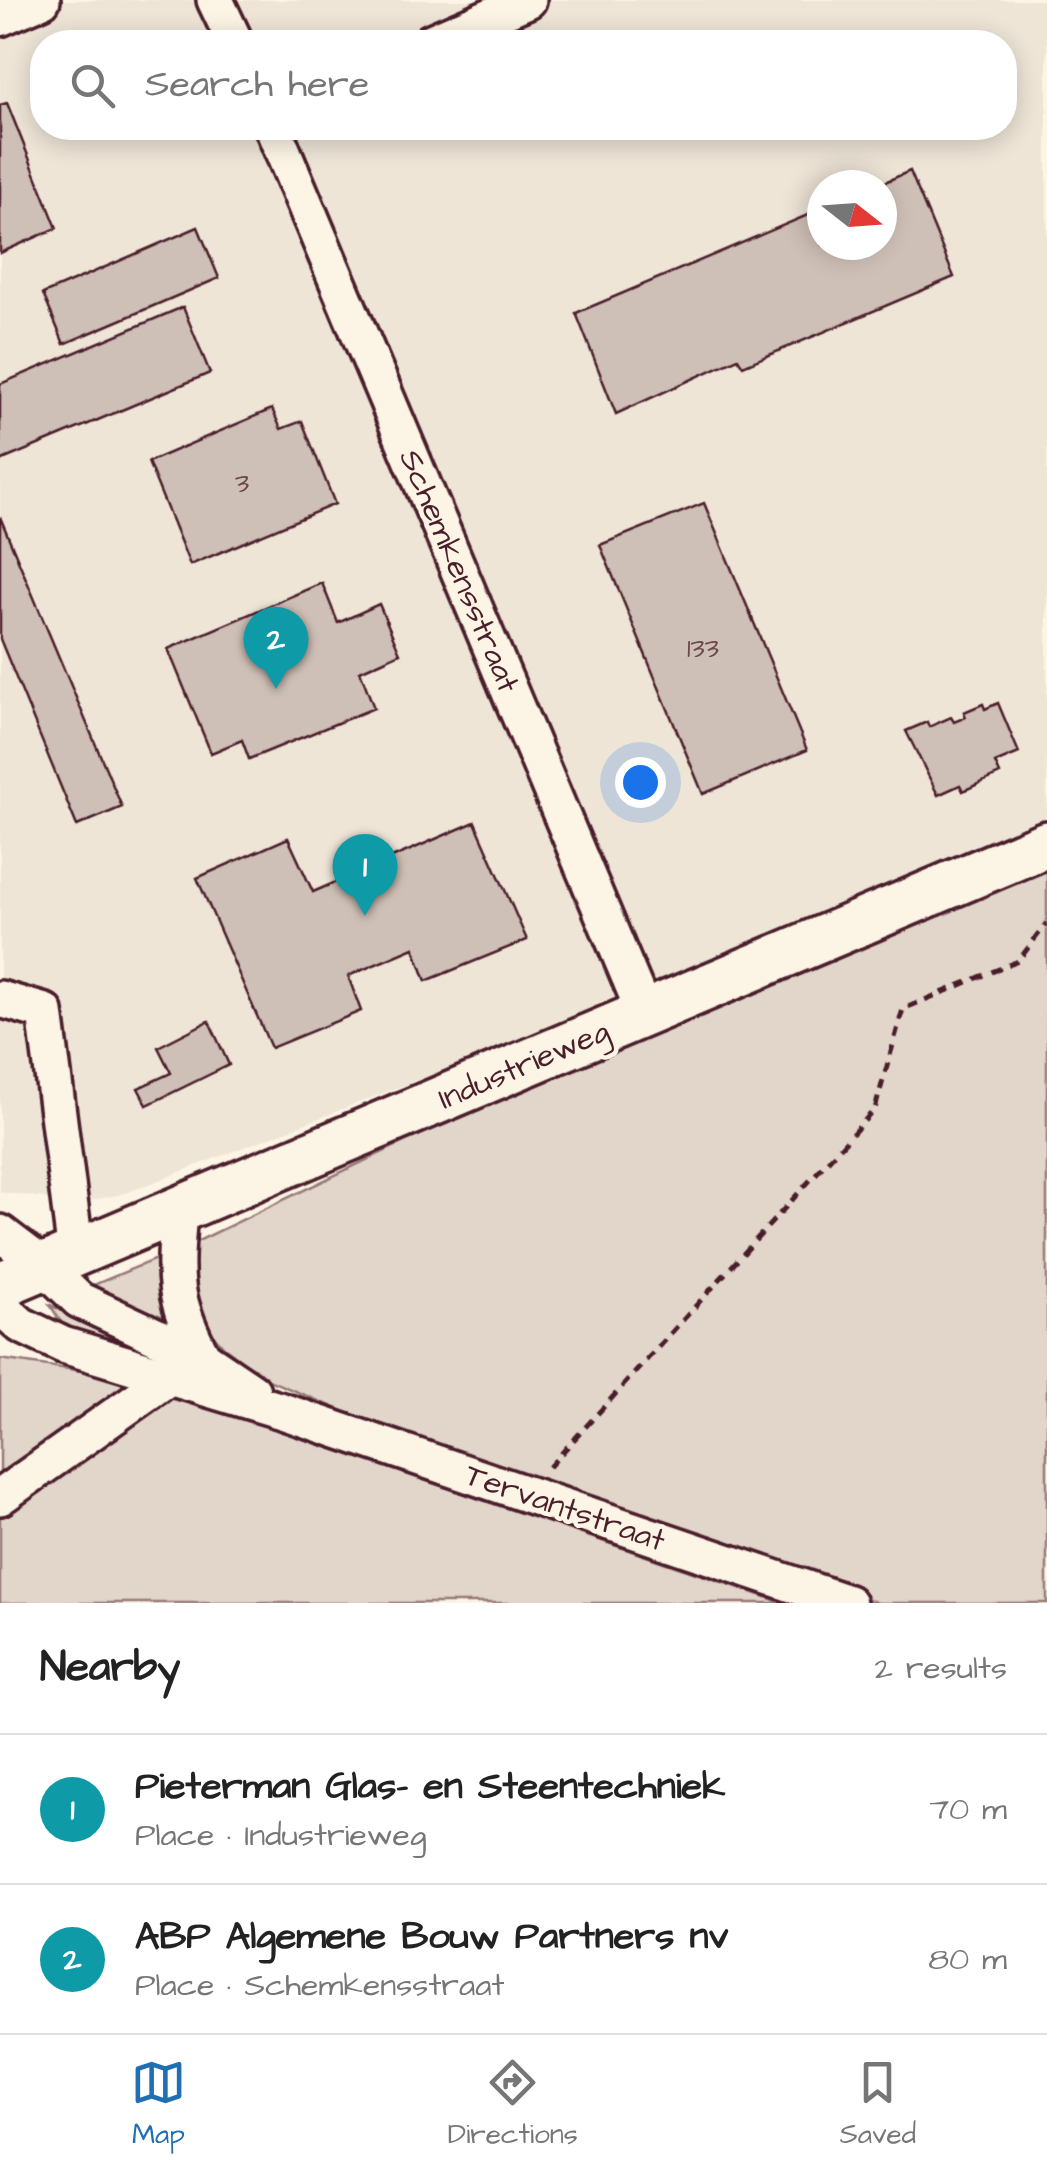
<!DOCTYPE html>
<html lang="en">
<head>
<meta charset="utf-8">
<style>
  body { margin:0; font-family:"Architects Daughter",sans-serif; background:#f6f6f6; color:#222 }
  .compass { position:absolute; left:807px; top:170px; width:90px; height:90px; border-radius:50%; background:#fff; box-shadow:0 5px 25px #0003; rotate:107deg }
  .you { position:absolute; left:640px; top:782px; width:35px; height:35px; margin:-25px; border:8px solid #fff; border-radius:50%; background:#1a73e8; box-shadow:0 0 0 15px #1a73e833 }
  .badge { display:grid; place-items:center; width:65px; height:65px; border-radius:50%; background:#1f6fb2; color:#fff; font-size:32px; font-weight:700 }
  .pin { position:absolute; translate:-50% -82px; filter:drop-shadow(0 2px 5px #0008) }
  .pin::after { content:''; position:absolute; top:52px; width:35px; height:30px; background:inherit; clip-path:polygon(0 0,100% 0,50% 100%) }
  .list { margin:0; padding:0; list-style:none }
  h2 { display:flex; justify-content:space-between; align-items:center; height:130px; margin:0; padding:0 40px; font-size:42px }
  h2 small { font-size:32px; font-weight:400; color:#767676 }
  .list li { display:grid; grid-template-columns:65px 1fr auto; gap:30px; align-items:center; box-sizing:border-box; height:150px; padding:0 40px; border-top:2px solid #e0e0e0 }
  .list b { display:block; font-size:38px; white-space:nowrap }
  .list p { margin:0; font-size:32px; white-space:nowrap; color:#767676 }
  .list em { font-size:32px; font-style:normal; color:#767676 }
  .icon { flex:none; width:55px; height:55px; fill:none; stroke:currentColor; stroke-width:2; stroke-linecap:round; stroke-linejoin:round }
  .map { position:relative; flex:none; width:1047px; height:1603px; overflow:hidden }
  .search { position:absolute; background:#fff; box-shadow:0 5px 25px #0003; left:30px; right:30px; top:30px; height:110px; display:flex; align-items:center; gap:25px; box-sizing:border-box; padding:0 35px; border-radius:40px; color:#767676; font-size:38px }
  .sheet { height:430px; background:#fff }
  nav { display:flex; justify-content:space-around; align-items:center; box-sizing:border-box; height:140px; border-top:2px solid #e0e0e0; background:#fff; font-size:28px; color:#767676 }
  nav a { display:grid; justify-items:center; gap:5px }
  nav .on { color:#1f6fb2 }
  .map>svg:first-child { display:block }
  .built { fill:#eee5d7; fill-rule:evenodd }
  .green { fill:#e2d5ca; stroke:#967a7a; stroke-width:2.5 }
  .building { fill:#cfc0b7; stroke:#4a1f2b; stroke-width:2.5 }
  .lines { fill:none; stroke-linecap:round; stroke-linejoin:round }
  .minor-casing { stroke:#4a1f2b; stroke-width:42 }
  .major-casing { stroke:#4a1f2b; stroke-width:52 }
  .path { stroke:#4a1f2b; stroke-width:5; stroke-dasharray:10 8; stroke-linecap:butt }
  .minor { stroke:#fcf5e5; stroke-width:35 }
  .major { stroke:#fcf5e5; stroke-width:45 }
  .labels { text-anchor:middle; dominant-baseline:central; stroke-width:9; stroke-linejoin:round; paint-order:stroke }
  .number-label { font-size:28px; fill:#6b474e }
  .street-label { font-size:32px; fill:#4a1f2b; stroke:#fcf5e5 }
</style>
</head>
<body>
<div class="map">
<svg width="1047" height="1603" viewBox="0 0 1047 1603">
  <rect width="100%" height="100%" fill="#fcf5e5"/>
  <filter id="ink" filterUnits="userSpaceOnUse"><feTurbulence type="fractalNoise" baseFrequency=".01" numOctaves="2"/><feDisplacementMap in="SourceGraphic" scale="20" xChannelSelector="R" yChannelSelector="G"/><feConvolveMatrix kernelMatrix="1 2 1 2 8 2 1 2 1" color-interpolation-filters="sRGB"/></filter>
  <g filter="url(#ink)">
    <path class="built" d="M0 0H1047V816L438 1072 126 1193 80 1203 0 1192ZM42 42H1004V128H42ZM822 185H882V245H822Z"/>
    <g class="green">
      <polygon points="1047,869 1047,1603 878,1603 362,1419 266,1379 224,1347 201,1321 187,1270 196,1242 406,1141"/>
      <polygon points="158,1258 162,1260 179,1330 91,1286"/>
      <polygon points="50,1305 189,1367 67,1331"/>
      <polygon points="0,1359 123,1377 125,1391 170,1393 783,1603 0,1603"/>
    </g>
    <g class="building">
      <polygon points="7,103 57,228 0,253 0,105"/>
      <polygon points="910,171 954,277 743,366 738,358 616,414 576,313 822,209 822,245 882,245 882,185 878,185"/>
      <polygon points="198,227 219,278 64,344 43,294"/>
      <polygon points="183,307 210,373 0,461 0,384"/>
      <polygon points="272,409 281,429 302,421 335,504 190,565 148,462"/>
      <polygon points="704,503 807,750 703,794 600,545"/>
      <polygon points="0,517 122,807 77,826 0,639"/>
      <polygon points="322,583 338,623 379,604 400,653 360,671 374,708 249,759 242,740 211,753 168,649"/>
      <polygon points="998,703 1019,753 995,763 1000,774 963,791 960,785 938,795 906,731 927,722 929,727 951,717 954,722 966,717 964,712 983,704 985,709"/>
      <polygon points="475,822 527,940 426,981 414,948 348,976 361,1011 271,1048 197,878 288,838 313,892"/>
      <polygon points="209,1021 229,1065 147,1105 138,1088 171,1073 158,1047"/>
    </g>
    <g class="lines">
      <g class="minor-casing">
        <g id="minor">
          <polyline points="215,0 235,42"/>
          <polyline points="0,18 42,0"/>
          <polyline points="431,42 528,0"/>
          <polyline points="273,128 645,1014"/>
          <polyline points="0,999 45,1012 76,1254"/>
          <path d="M179 1210C174 1277 171 1297 203 1358"/>
          <polyline points="0,1233 45,1267 79,1300 203,1358 252,1391"/>
          <polyline points="0,1306 21,1325 63,1345 282,1411 848,1603"/>
          <polyline points="0,1497 169,1377"/>
        </g>
      </g>
      <g class="major-casing">
        <polyline id="major" points="0,1285 1047,844"/>
      </g>
      <polyline class="path" points="549,1467 875,1109 903,1009 1018,961 1047,923"/>
      <use href="#minor" class="minor"/>
      <use href="#major" class="major"/>
    </g>
  </g>
  <g class="labels">
    <g class="number-label">
      <text x="242" y="483">3</text>
      <text x="703" y="648">133</text>
    </g>
    <g class="street-label">
      <text transform="translate(459 571) rotate(67)">Schemkensstraat</text>
      <text transform="translate(524 1065) rotate(-23)">Industrieweg</text>
      <text transform="translate(565 1508) rotate(19)">Tervantstraat</text>
    </g>
  </g>
</svg>
<svg class="compass" viewBox="-18 -18 36 36"><path d="M0-13l5 13h-10z" fill="#e53935"/><path d="M0 13l5-13h-10z" fill="#767676"/></svg>
<div class="you"></div>
<div class="pin badge" style="left:365px;top:916px;background:#0f9aa8">1</div>
<div class="pin badge" style="left:276px;top:689px;background:#0f9aa8">2</div>
<div class="search"><svg class="icon" aria-label="search" viewBox="0 0 24 24"><circle cx="10" cy="10" r="6"/><path d="M15 15l6 6"/></svg>Search here</div>
</div>
<section class="sheet">
<h2>Nearby<small>2 results</small></h2>
<ul class="list">
<li><span class="badge" style="background:#0f9aa8">1</span><div><b>Pieterman Glas- en Steentechniek</b><p>Place · Industrieweg</p></div><em>70 m</em></li>
<li><span class="badge" style="background:#0f9aa8">2</span><div><b>ABP Algemene Bouw Partners nv</b><p>Place · Schemkensstraat</p></div><em>80 m</em></li>
</ul>
</section>
<nav>
<a class="on"><svg class="icon" aria-label="map" viewBox="0 0 24 24"><path d="M3 6l6-2 6 2 6-2v14l-6 2-6-2-6 2zM9 4v14M15 6v14"/></svg>Map</a>
<a><svg class="icon" aria-label="directions" viewBox="0 0 24 24"><path d="M12 3l9 9-9 9-9-9zM9 14v-3h6M13 9l2 2-2 2"/></svg>Directions</a>
<a><svg class="icon" aria-label="saved" viewBox="0 0 24 24"><path d="M7 4h10v16l-5-4-5 4z"/></svg>Saved</a>
</nav>
</body>
</html>
